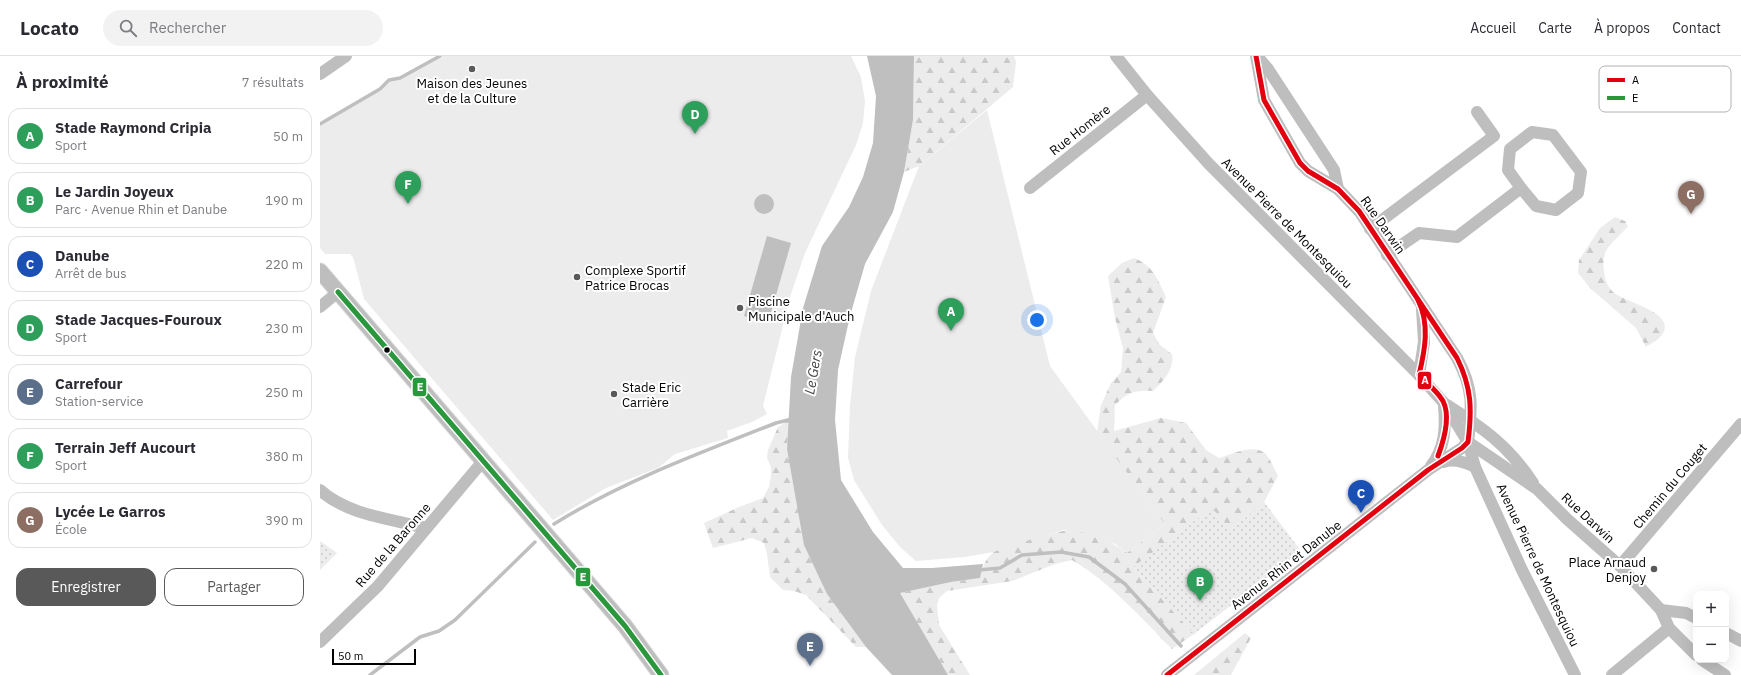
<!DOCTYPE html>
<html lang="fr">
<head>
<meta charset="utf-8">
<style>
  body { margin:0; font-family:"IBM Plex Sans",sans-serif; background:#f2f2f3; color:#2b2b33 }
  .controls { position:absolute; right:12px; bottom:12px; display:grid; overflow:hidden; border-radius:8px; box-shadow:0 4px 16px #0002 }
  .controls button { width:36px; height:36px; display:grid; place-items:center; padding:0; border:0; border-bottom:1px solid #e1e1e2; background:#fff; color:#2b2b33; font:20px sans-serif }
  .scale { position:absolute; left:12px; bottom:10px; width:84px; box-sizing:border-box; padding-left:4px; border:2px solid #000; border-top:0; font-size:11px; line-height:14px; white-space:nowrap; color:#000; -webkit-text-stroke:3px #fff; paint-order:stroke }
  .you { position:absolute; left:717px; top:264px; width:14px; height:14px; margin:-10px; border:3px solid #fff; border-radius:50%; background:#1a73e8; box-shadow:0 0 0 6px #1a73e833 }
  .badge { display:grid; place-items:center; width:26px; height:26px; border-radius:50%; background:#595959; color:#fff; font-size:13px; font-weight:700 }
  .pin { position:absolute; translate:-50% -33px; filter:drop-shadow(0 1px 2px #0008) }
  .pin::after { content:''; position:absolute; top:21px; width:14px; height:12px; background:inherit; clip-path:polygon(0 0,100% 0,50% 100%) }
  .list { margin:0; padding:0; list-style:none }
  h2 { display:flex; justify-content:space-between; align-items:center; height:52px; margin:0; padding:0 16px; font-size:17px }
  h2 small { font-size:13px; font-weight:400; color:#7c7c81 }
  .list li { display:grid; grid-template-columns:26px 1fr auto; gap:12px; align-items:center; box-sizing:border-box; height:56px; margin:0 8px 8px; padding:0 8px; border:1px solid #e1e1e2; border-radius:12px }
  .list b { display:block; font-size:15px; white-space:nowrap }
  .list p { margin:0; font-size:13px; white-space:nowrap; color:#7c7c81 }
  .list em { font-size:13px; font-style:normal; color:#7c7c81 }
  .actions { display:flex; gap:8px; padding:12px 16px }
  .actions a { flex:1; padding:9px 0; border:1px solid #595959; border-radius:12px; text-align:center; font-size:14px; color:#595959 }
  .actions .main { background:#595959; color:#fff }
  .icon { flex:none; width:22px; height:22px; fill:none; stroke:currentColor; stroke-width:2; stroke-linecap:round; stroke-linejoin:round }
  .map { position:relative; flex:none; width:1421px; height:619px; overflow:hidden }
  header { display:flex; align-items:center; gap:24px; box-sizing:border-box; height:56px; padding:0 20px; background:#fff; border-bottom:1px solid #e1e1e2 }
  header strong { font-size:19px }
  nav { display:flex; gap:22px; margin-inline-start:auto; font-size:14px }
  .search { width:280px; height:36px; background:#f2f2f3; display:flex; align-items:center; gap:10px; box-sizing:border-box; padding:0 14px; border-radius:22px; color:#7c7c81; font-size:15px }
  main { display:flex }
  aside { flex:1; background:#fff }
  .map>svg:first-child { display:block }
  .grass { fill:#ececec }
  .forest { fill:url(#forest-firs) }
  .park { fill:url(#park-dots) }
  .water { fill:#bfbfbf }
  .lines { fill:none; stroke-linecap:round; stroke-linejoin:round }
  .stream { stroke:#bfbfbf; stroke-width:3.5 }
  .major-casing { stroke:#dbdbdb; stroke-width:17 }
  .minor { stroke:#bebebe; stroke-width:12 }
  .major { stroke:#bebebe; stroke-width:15 }
  .bus-1-casing { stroke:#fff; stroke-width:8 }
  .bus-2-casing { stroke:#fff; stroke-width:8 }
  .bus-1 { stroke:#e3000f; stroke-width:5 }
  .bus-2 { stroke:#2a973d; stroke-width:5 }
  .poi-dot { fill:#595959; stroke:#fff; stroke-width:1.5 }
  .bus-dot { fill:#000; stroke:#fff; stroke-width:1.5 }
  .labels { text-anchor:middle; dominant-baseline:central; stroke-width:4; stroke-linejoin:round; paint-order:stroke }
  .poi-label { font-size:13px; fill:#000; stroke:#fff; text-anchor:start }
  .street-label { font-size:13px; fill:#000; stroke:#fff }
  .water-label { font-size:14px; font-style:italic; fill:#444; stroke:#fff }
  .key { fill:#fff; stroke:#b2b2b2; stroke-width:1 }
  .key-label { font-size:11px; fill:#000 }
  .line-badge { stroke:#fff; stroke-width:1.5 }
  .badge-label { font-size:11px; text-anchor:middle; font-weight:bold; fill:#fff }
</style>
</head>
<body>
<header>
<strong>Locato</strong>
<div class="search"><svg class="icon" aria-label="search" viewBox="0 0 24 24"><circle cx="10" cy="10" r="6"/><path d="M15 15l6 6"/></svg>Rechercher</div>
<nav><a>Accueil</a><a>Carte</a><a>À propos</a><a>Contact</a></nav>
</header>
<main>
<aside>
<h2>À proximité<small>7 résultats</small></h2>
<ul class="list">
<li><span class="badge" style="background:#2e9e5b">A</span><div><b>Stade Raymond Cripia</b><p>Sport</p></div><em>50 m</em></li>
<li><span class="badge" style="background:#2e9e5b">B</span><div><b>Le Jardin Joyeux</b><p>Parc · Avenue Rhin et Danube</p></div><em>190 m</em></li>
<li><span class="badge" style="background:#1a4fb4">C</span><div><b>Danube</b><p>Arrêt de bus</p></div><em>220 m</em></li>
<li><span class="badge" style="background:#2e9e5b">D</span><div><b>Stade Jacques-Fouroux</b><p>Sport</p></div><em>230 m</em></li>
<li><span class="badge" style="background:#5c6f8a">E</span><div><b>Carrefour</b><p>Station-service</p></div><em>250 m</em></li>
<li><span class="badge" style="background:#2e9e5b">F</span><div><b>Terrain Jeff Aucourt</b><p>Sport</p></div><em>380 m</em></li>
<li><span class="badge" style="background:#8d6e63">G</span><div><b>Lycée Le Garros</b><p>École</p></div><em>390 m</em></li>
</ul>
<div class="actions"><a class="main">Enregistrer</a><a>Partager</a></div>
</aside>
<div class="map">
<svg width="1421" height="619" viewBox="0 0 1421 619">
  <defs>
    <pattern id="forest-firs" width="22" height="20" patternUnits="userSpaceOnUse"><rect width="22" height="20" fill="#ececec"/><path d="M5 1l3.5 6h-7zM16 11l3.5 6h-7z" fill="#c9c9c9"/></pattern>
    <pattern id="park-dots" width="8" height="8" patternUnits="userSpaceOnUse"><rect width="8" height="8" fill="#ececec"/><path d="M2 2h.1M6 6h.1" fill="none" stroke="#c9c9c9" stroke-width="1.8" stroke-linecap="round"/></pattern>
  </defs>
  <rect width="100%" height="100%" fill="#fff"/>
  <g class="grass">
    <polygon points="123,0 531,0 541,21 545,45 543,67 536,89 485,197 470,241 443,350 447,358 432,366 407,375 408,382 355,398 338,412 286,432 233,464 44,243 33,201 30,198 5,198 0,192 0,69 61,33 69,25 81,23"/>
    <polygon points="667,54 730,310 845,468 807,497 795,488 743,474 674,496 645,501 596,505 580,491 562,469 534,424 528,402 530,350 535,301 551,235 599,110"/>
  </g>
  <g class="forest">
    <polygon points="594,0 694,0 696,6 693,31 599,110 584,116 593,64"/>
    <path d="M1295 161 1305 165 1308 170C1302 178 1291 186 1286 195 1283 202 1283 209 1284 216 1285 224 1287 229 1292 235 1303 247 1360 256 1341 280 1337 285 1330 288 1326 291L1316 272 1270 232 1258 217 1259 204 1280 172Z"/>
    <path d="M814 202C833 209 838 224 846 241L833 277 840 289 852 298C855 312 843 326 833 335 815 334 808 336 795 349L794 375 841 362 866 367 886 394 899 402C913 398 938 385 948 401 952 407 955 414 958 420L944 446 911 474 813 511 874 578 852 593C820 561 791 527 752 504L735 508 692 525 627 535 619 542 617 549 619 569 650 619H628L579 537 631 526 660 522C662 513 665 502 674 496 679 493 740 474 745 475 768 475 788 483 807 497L845 468 777 376 781 349 791 327 801 316 803 292 795 262 788 220 802 207Z"/>
    <polygon points="469,364 467,393 507,538 546,591 536,591 486,539 474,535 463,534 450,521 447,498 444,487 432,482 393,492 384,467 419,451 443,442 449,431 451,420 451,411 447,402 448,394 458,371"/>
    <polygon points="925,577 931,582 911,619 874,619"/>
  </g>
  <g class="park">
    <polygon points="944,446 981,495 874,578 813,511 892,452 911,474"/>
    <polygon points="0,485 17,497 0,514"/>
  </g>
  <g class="water">
    <polygon points="547,0 594,0 593,64 584,116 573,156 545,208 530,260 518,314 515,364 521,424 553,476 583,512 612,512 663,508 660,522 631,526 580,537 628,619 572,619 546,591 507,538 484,489 467,393 471,321 483,252 502,190 529,151 543,121 553,87 556,40"/>
    <circle cx="444" cy="148" r="10"/>
    <polygon points="447,180 471,187 448,267 424,260"/>
  </g>
  <g class="lines">
    <g class="stream">
      <polyline points="0,68 60,33 69,24 80,22 120,0"/>
      <path d="M234 468C303 425 380 397 456 367L472 363"/>
      <polyline points="659,514 680,512 702,499 741,496 769,501 805,528 861,590"/>
      <polyline points="50,619 100,581 119,575 135,564 215,486"/>
    </g>
    <g class="major-casing">
      <polyline id="major" points="0,215 305,570 341,619"/>
    </g>
    <g class="minor">
      <polyline points="796,0 827,39 889,108 1099,319 1124,347 1148,386 1155,411 1202,514 1255,619"/>
      <path d="M936 0 944 44 980 107 988 115 1018 133 1039 155 1137 302C1154 333 1152 352 1148 386"/>
      <polyline points="937,0 948,13 1014,114 1018,133"/>
      <polyline points="0,18 26,0"/>
      <polyline points="710,132 827,39"/>
      <polyline points="1050,173 1174,80 1157,56"/>
      <polyline points="1067,199 1099,177 1137,181 1201,132 1216,150 1236,154 1258,137 1261,116 1233,79 1212,76 1190,93 1188,114 1201,132"/>
      <polyline points="0,251 18,236"/>
      <polyline points="1099,319 1104,286 1102,253"/>
      <path d="M1127 349C1163 372 1189 390 1213 427"/>
      <polyline points="1148,386 1217,433 1247,463 1300,510 1341,554 1349,572 1376,599"/>
      <path d="M1123 406C1134 402 1145 406 1155 411"/>
      <path d="M1111 410C1125 392 1126 372 1124 350"/>
      <path d="M0 434C27 459 72 463 106 472"/>
      <polyline points="1300,510 1421,368"/>
      <polyline points="1341,554 1366,557 1376,562"/>
      <polyline points="1406,577 1421,585"/>
      <polyline points="0,586 58,530 163,405"/>
      <polyline points="1382,604 1405,619"/>
      <polyline points="847,619 1108,414 1142,392 1148,386"/>
      <polyline points="1292,619 1349,572"/>
    </g>
    <use href="#major" class="major"/>
    <g class="bus-1-casing">
      <g id="bus-1">
        <path d="M1098 244C1110 268 1105 294 1099 319 1107 327 1117 335 1123 345 1131 361 1124 384 1118 400"/>
        <path d="M847 619 1108 414 1142 392 1148 386C1152 354 1152 332 1137 302L1039 155 1018 133 988 115 980 107 944 44 936 0"/>
      </g>
    </g>
    <g class="bus-2-casing">
      <polyline id="bus-2" points="18,236 305,570 341,619"/>
    </g>
    <use href="#bus-1" class="bus-1"/>
    <use href="#bus-2" class="bus-2"/>
  </g>
  <g class="poi-dot">
    <circle cx="152" cy="13" r="4"/>
    <circle cx="257" cy="221" r="4"/>
    <circle cx="420" cy="252" r="4"/>
    <circle cx="294" cy="338" r="4"/>
    <circle cx="1334" cy="513" r="4"/>
  </g>
  <circle class="bus-dot" cx="67" cy="294" r="3.5"/>
  <g class="labels">
    <g class="poi-label">
      <text x="152" y="27" text-anchor="middle">Maison des Jeunes<tspan x="152" dy="15">et de la Culture</tspan></text>
      <text x="265" y="214">Complexe Sportif<tspan x="265" dy="15">Patrice Brocas</tspan></text>
      <text x="428" y="245">Piscine<tspan x="428" dy="15">Municipale d'Auch</tspan></text>
      <text x="302" y="331">Stade Eric<tspan x="302" dy="15">Carrière</tspan></text>
      <text x="1326" y="506" text-anchor="end">Place Arnaud<tspan x="1326" dy="15">Denjoy</tspan></text>
    </g>
    <g class="street-label">
      <text transform="translate(760 74) rotate(-38)">Rue Homère</text>
      <text transform="translate(967 167) rotate(45)">Avenue Pierre de Montesquiou</text>
      <text transform="translate(1063 169) rotate(55)">Rue Darwin</text>
      <text transform="translate(1350 430) rotate(-50)">Chemin du Couget</text>
      <text transform="translate(1268 462) rotate(43)">Rue Darwin</text>
      <text transform="translate(73 489) rotate(-49)">Rue de la Baronne</text>
      <text transform="translate(966 509) rotate(-38)">Avenue Rhin et Danube</text>
      <text transform="translate(1218 509) rotate(65)">Avenue Pierre de Montesquiou</text>
    </g>
    <g class="water-label">
      <text transform="translate(493 316) rotate(-80)">Le Gers</text>
    </g>
  </g>
  <rect x="1279" y="10" width="132" height="46" rx="6" class="key"/>
  <rect x="1287" y="22" width="18" height="4" fill="#e3000f"/>
  <rect x="1287" y="40" width="18" height="4" fill="#2a973d"/>
  <g class="key-label">
    <text x="1312" y="28">A</text>
    <text x="1312" y="46">E</text>
  </g>
  <g class="line-badge">
    <rect x="1097" y="315" width="15" height="19" rx="4" fill="#e3000f"/>
    <rect x="92" y="321" width="15" height="20" rx="4" fill="#2a973d"/>
    <rect x="255" y="511" width="16" height="20" rx="4" fill="#2a973d"/>
  </g>
  <g class="badge-label">
    <text x="1105" y="328">A</text>
    <text x="100" y="335">E</text>
    <text x="263" y="525">E</text>
  </g>
</svg>
<div class="controls">
<button>+</button>
<button>−</button>
</div>
<div class="scale">50 m</div>
<div class="you"></div>
<div class="pin badge" style="left:631px;top:275px;background:#2e9e5b">A</div>
<div class="pin badge" style="left:880px;top:545px;background:#2e9e5b">B</div>
<div class="pin badge" style="left:1041px;top:457px;background:#1a4fb4">C</div>
<div class="pin badge" style="left:375px;top:78px;background:#2e9e5b">D</div>
<div class="pin badge" style="left:490px;top:610px;background:#5c6f8a">E</div>
<div class="pin badge" style="left:88px;top:148px;background:#2e9e5b">F</div>
<div class="pin badge" style="left:1371px;top:158px;background:#8d6e63">G</div>
</div>
</main>
</body>
</html>
